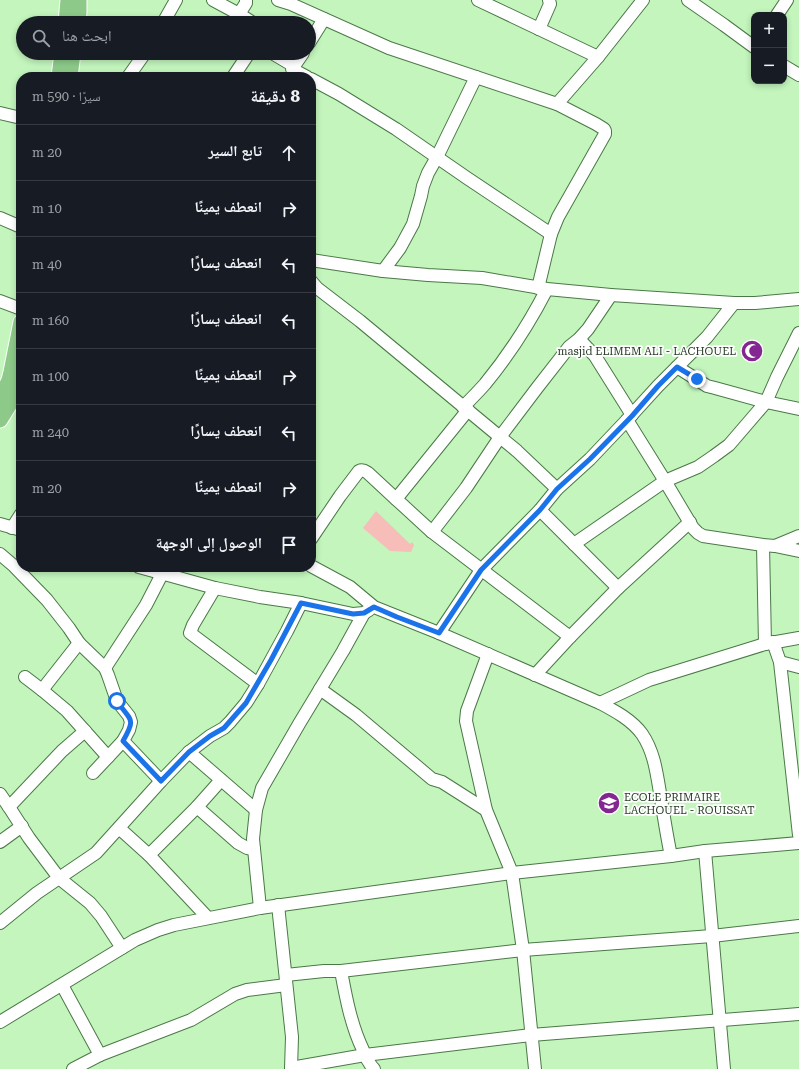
<!DOCTYPE html>
<html lang="ar">
<head>
<meta charset="utf-8">
<style>
  body { margin:0; font-family:"Roboto Serif","Noto Naskh Arabic",serif; background:#20242c; color:#f1f3f6; direction:rtl }
  .controls { position:absolute; right:12px; top:12px; display:grid; overflow:hidden; border-radius:8px; box-shadow:0 2px 6px #0003 }
  .controls button { width:36px; height:36px; display:grid; place-items:center; padding:0; border:0; border-bottom:1px solid #363941; background:#171b24; color:#f1f3f6; font:20px sans-serif }
  .stop { position:absolute; width:12px; height:12px; margin:-9px; border:3px solid #1a73e8; border-radius:50%; background:#fff }
  .stop.end { background:#1a73e8; border-color:#fff; box-shadow:0 1px 4px #0008 }
  .list { margin:0; padding:0; list-style:none }
  h2 { display:flex; justify-content:space-between; align-items:center; height:52px; margin:0; padding:0 16px; font-size:17px }
  h2 small { font-size:13px; font-weight:400; color:#9ea1a6 }
  .list li { display:grid; grid-template-columns:26px 1fr auto; gap:12px; align-items:center; box-sizing:border-box; height:56px; padding:0 16px; border-top:1px solid #363941 }
  .list b { display:block; font-size:15px; white-space:nowrap }
  .list em { font-size:13px; font-style:normal; color:#9ea1a6 }
  .icon { flex:none; width:22px; height:22px; fill:none; stroke:currentColor; stroke-width:2; stroke-linecap:round; stroke-linejoin:round }
  .map { position:relative; flex:none; width:799px; height:1069px; overflow:hidden; direction:ltr }
  .search { position:absolute; background:#171b24; box-shadow:0 2px 6px #0003; left:16px; top:16px; width:300px; height:44px; display:flex; align-items:center; gap:10px; box-sizing:border-box; padding:0 14px; border-radius:22px; color:#9ea1a6; font-size:15px }
  .panel { position:absolute; background:#171b24; box-shadow:0 2px 6px #0003; left:16px; top:72px; width:300px; height:500px; border-radius:16px; direction:rtl }
  .map>svg:first-child { display:block }
  .green { fill:#f7bdb9 }
  .lines { fill:none; stroke-linecap:round; stroke-linejoin:round }
  .minor-casing { stroke:#4b7847; stroke-width:14 }
  .major-casing { stroke:#fff; stroke-width:17 }
  .minor { stroke:#fff; stroke-width:12 }
  .major { stroke:#8dca89; stroke-width:15 }
  .route { stroke:#1a73e8; stroke-width:5 }
  .labels { text-anchor:middle; dominant-baseline:central; stroke-width:3.5; stroke-linejoin:round; paint-order:stroke }
  .poi-label { font-size:11px; fill:#293c27; stroke:#fff; text-anchor:end }
</style>
</head>
<body>
<div class="map">
<svg width="799" height="1069" viewBox="0 0 799 1069">
  <rect width="100%" height="100%" fill="#c3f5bd"/>
  <polygon class="green" points="376,511 410,544 412,542 414,545 411,552 390,551 363,528"/>
  <g class="lines">
    <g class="minor-casing">
      <g id="minor">
        <polyline points="213,0 239,14"/>
        <polyline points="246,0 246,3 239,14 253,23"/>
        <polyline points="278,0 291,4 389,48 557,104 596,124 604,129 605,131 605,134 558,217 551,234 538,288"/>
        <polyline points="478,0 598,57"/>
        <polyline points="688,0 724,25 754,47"/>
        <polyline points="777,15 787,0"/>
        <polyline points="163,23 176,0"/>
        <polyline points="539,29 550,4 549,0"/>
        <polyline points="309,43 324,19"/>
        <polyline points="272,53 294,66 292,69 307,77"/>
        <polyline points="294,66 303,53"/>
        <polyline points="784,66 799,75"/>
        <polyline points="128,77 145,53"/>
        <polyline points="233,77 249,53"/>
        <polyline points="311,79 339,94 396,129 467,178 551,234"/>
        <polyline points="557,104 598,57 643,0"/>
        <polyline points="0,113 21,118"/>
        <polyline points="0,218 21,227"/>
        <polyline points="311,260 383,271 428,275 482,278 547,289 611,295 734,303 755,303 799,299"/>
        <polyline points="383,271 400,248 413,224 421,196 423,186 428,173 437,157 476,77"/>
        <polyline points="311,281 317,288 360,321 500,437 517,451 557,489"/>
        <polyline points="0,301 21,309"/>
        <polyline points="579,339 595,356 632,415"/>
        <polyline points="677,367 707,386 715,388 766,402 799,409"/>
        <path d="M463 407C471 399 478 392 485 384 508 356 530 322 547 289"/>
        <polyline points="627,420 665,481 693,528 698,533 703,536 763,545 775,546 799,536"/>
        <polyline points="396,499 468,410"/>
        <polyline points="540,510 618,588"/>
        <polyline points="0,524 21,530"/>
        <polyline points="12,528 21,514"/>
        <polyline points="432,532 466,488 500,437 537,388 569,347 579,339 588,329 611,295"/>
        <path d="M311 539 340 496 359 471C363 469 365 471 368 473L396 499 432 532 570 637"/>
        <polyline points="574,544 665,481 698,467 714,456 729,445 766,402 777,377 799,333"/>
        <polyline points="763,545 765,644"/>
        <polyline points="775,546 799,551"/>
        <polyline points="0,554 14,566 47,600 69,628 79,643 105,668 108,675 117,701 129,716 131,722 129,730 123,741 161,781"/>
        <path d="M311 566 350 587 374 607 439 633 600 703C615 711 632 720 642 734 655 753 657 776 661 799 664 818 667 837 671 856"/>
        <polyline points="139,567 215,588 260,597 301,603 353,614 364,613 369,610"/>
        <polyline points="215,588 193,625 190,633 258,684"/>
        <polyline points="439,633 481,570 540,510 557,489 590,459 627,420 658,386 707,337 734,303"/>
        <polyline points="773,642 780,662 799,835"/>
        <polyline points="488,654 467,711 466,721 486,810 512,873 523,950 535,1069"/>
        <polyline points="780,662 799,667"/>
        <polyline points="105,668 146,605 162,574"/>
        <polyline points="535,675 570,637 618,588 690,522"/>
        <polyline points="25,677 42,690 67,711 108,757"/>
        <polyline points="320,689 356,715 432,779 442,782 486,810"/>
        <polyline points="42,690 79,643"/>
        <polyline points="600,703 649,680 765,644 799,638"/>
        <polyline points="189,752 256,810"/>
        <polyline points="93,773 123,741"/>
        <polyline points="0,794 9,807 29,838 59,878 90,903 101,916 122,948"/>
        <polyline points="9,807 62,751 85,731"/>
        <polyline points="197,807 238,843 247,848 254,849"/>
        <polyline points="119,828 149,855 208,918"/>
        <polyline points="0,842 22,826"/>
        <polyline points="705,851 724,1069"/>
        <polyline points="149,855 197,807 221,780"/>
        <polyline points="278,905 292,1037 291,1069"/>
        <polyline points="260,908 253,839 256,810 262,788 299,724 343,651 364,613"/>
        <polyline points="0,923 37,893 96,853 161,781 189,752 210,736 224,728 230,722 246,703 258,684 287,631 301,603"/>
        <polyline points="341,971 523,950 712,936 799,926"/>
        <path d="M286 975 324 971H341C346 998 351 1025 363 1050 366 1057 368 1063 374 1069"/>
        <polyline points="62,985 100,1055"/>
        <polyline points="0,1022 135,940 158,930 174,925 260,908 512,873 671,856 705,851 799,843"/>
        <polyline points="291,1068 365,1055 531,1035 799,1014"/>
        <polyline points="73,1069 100,1055 191,1020 235,994 247,990 286,985"/>
      </g>
    </g>
    <g class="major-casing">
      <g id="major">
        <polyline points="66,23 68,0"/>
        <polyline points="78,23 79,12 79,0"/>
        <polyline points="59,77 62,53"/>
        <polyline points="70,77 73,53"/>
        <polyline points="0,399 9,380 11,372 21,322"/>
        <polyline points="0,420 21,386"/>
      </g>
    </g>
    <use href="#minor" class="minor"/>
    <use href="#major" class="major"/>
  </g>
  <g class="lines">
    <path class="route" d="M117 701C130 721 137 717 123 741L161 781 189 752 210 736 224 728 246 703 271 660 301 603 353 614 364 613 374 607 397 617 439 633 481 570 540 510 557 489 590 459 632 416 658 386 677 367 697 379"/>
  </g>
  <defs>
    <g id="mosque-disc" transform="scale(1.15)"><circle r="9.5" fill="#842691" stroke="#fff"/><path d="M3.5-4.9A6 6 0 1 0 3.5 4.9A5 5 0 1 1 3.5-4.9Z" fill="#fff"/></g>
    <g id="school-disc" transform="scale(1.15)"><circle r="9.5" fill="#842691" stroke="#fff"/><path d="M0-5L7-2L0 1L-7-2ZM-4 1L0 2.5L4 1V4Q0 6-4 4Z" fill="#fff"/></g>
  </defs>
  <g fill-rule="evenodd">
    <use href="#mosque-disc" x="752" y="351"/>
    <use href="#school-disc" x="609" y="803"/>
  </g>
  <g class="labels">
    <g class="poi-label">
      <text x="736" y="351">masjid ELIMEM ALI - LACHOUEL</text>
      <text x="624" y="797" text-anchor="start">ECOLE PRIMAIRE<tspan x="624" dy="13">LACHOUEL - ROUISSAT</tspan></text>
    </g>
  </g>
</svg>
<div class="controls">
<button>+</button>
<button>−</button>
</div>
<div class="stop" style="left:117px;top:701px"></div>
<div class="stop end" style="left:697px;top:379px"></div>
<div class="search"><svg class="icon" aria-label="search" viewBox="0 0 24 24"><circle cx="10" cy="10" r="6"/><path d="M15 15l6 6"/></svg>ابحث هنا</div>
<section class="panel">
<h2>8 دقيقة<small>سيرًا · 590 m</small></h2>
<ul class="list">
<li><svg class="icon" aria-label="ahead" viewBox="0 0 24 24"><path d="M12 20V5M6 11l6-6 6 6"/></svg><div><b>تابع السير</b></div><em>20 m</em></li>
<li><svg class="icon" aria-label="right" viewBox="0 0 24 24"><path d="M7 20v-9h11M14 6l5 5-5 5"/></svg><div><b>انعطف يمينًا</b></div><em>10 m</em></li>
<li><svg class="icon" aria-label="left" viewBox="0 0 24 24"><path d="M17 20v-9H6M10 6l-5 5 5 5"/></svg><div><b>انعطف يسارًا</b></div><em>40 m</em></li>
<li><svg class="icon" aria-label="left" viewBox="0 0 24 24"><path d="M17 20v-9H6M10 6l-5 5 5 5"/></svg><div><b>انعطف يسارًا</b></div><em>160 m</em></li>
<li><svg class="icon" aria-label="right" viewBox="0 0 24 24"><path d="M7 20v-9h11M14 6l5 5-5 5"/></svg><div><b>انعطف يمينًا</b></div><em>100 m</em></li>
<li><svg class="icon" aria-label="left" viewBox="0 0 24 24"><path d="M17 20v-9H6M10 6l-5 5 5 5"/></svg><div><b>انعطف يسارًا</b></div><em>240 m</em></li>
<li><svg class="icon" aria-label="right" viewBox="0 0 24 24"><path d="M7 20v-9h11M14 6l5 5-5 5"/></svg><div><b>انعطف يمينًا</b></div><em>20 m</em></li>
<li><svg class="icon" aria-label="arrive" viewBox="0 0 24 24"><path d="M6 21V4h12l-3 4 3 4H6"/></svg><div><b>الوصول إلى الوجهة</b></div></li>
</ul>
</section>
</div>
</body>
</html>
